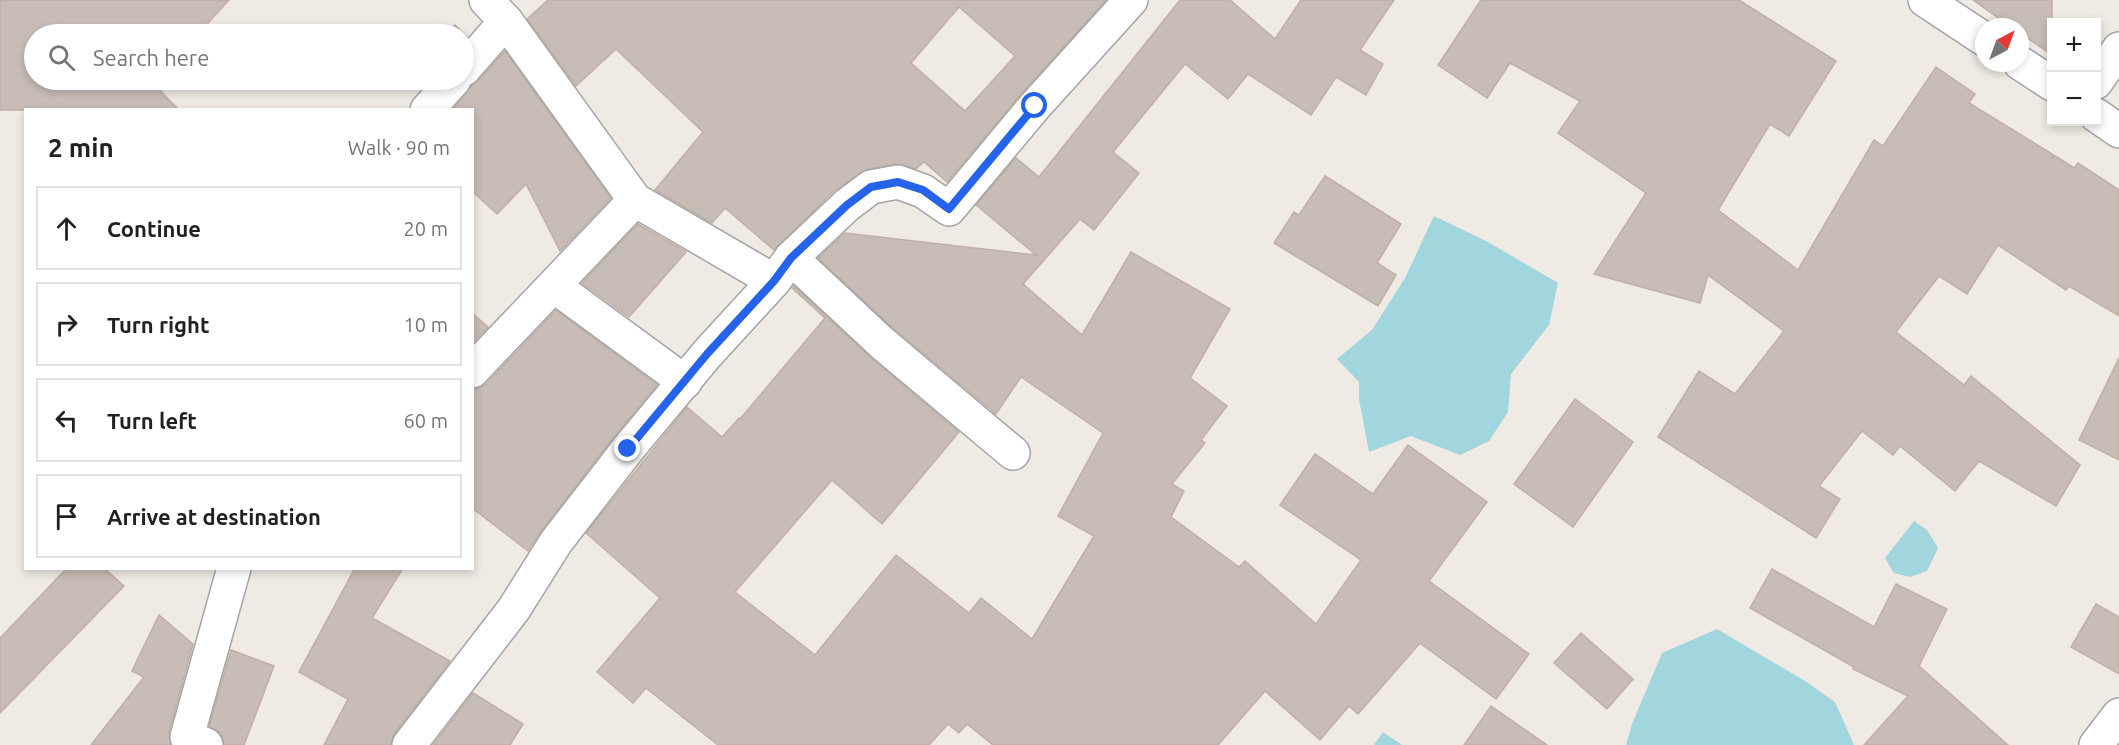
<!DOCTYPE html>
<html lang="en">
<head>
<meta charset="utf-8">
<style>
  body { margin:0; font-family:Ubuntu,sans-serif; background:#f6f6f6; color:#202124 }
  .controls { position:absolute; right:18px; top:18px; display:grid; overflow:hidden; border-radius:0px; box-shadow:0 3px 9px #0003 }
  .controls button { width:54px; height:54px; display:grid; place-items:center; padding:0; border:0; border-bottom:2px solid #e0e0e0; background:#fff; color:#202124; font:30px sans-serif }
  .compass { position:absolute; left:1975px; top:18px; width:54px; height:54px; border-radius:50%; background:#fff; box-shadow:0 3px 9px #0003; rotate:41deg }
  .stop { position:absolute; width:18px; height:18px; margin:-14px; border:4px solid #2563eb; border-radius:50%; background:#fff }
  .stop.end { background:#2563eb; border-color:#fff; box-shadow:0 2px 6px #0008 }
  .list { margin:0; padding:0; list-style:none }
  h2 { display:flex; justify-content:space-between; align-items:center; height:78px; margin:0; padding:0 24px; font-size:26px }
  h2 small { font-size:20px; font-weight:400; color:#757577 }
  .list li { display:grid; grid-template-columns:39px 1fr auto; gap:18px; align-items:center; box-sizing:border-box; height:84px; margin:0 12px 12px; padding:0 12px; border:2px solid #e0e0e0; border-radius:0px }
  .list b { display:block; font-size:22px; white-space:nowrap }
  .list em { font-size:20px; font-style:normal; color:#757577 }
  .icon { flex:none; width:33px; height:33px; fill:none; stroke:currentColor; stroke-width:2; stroke-linecap:round; stroke-linejoin:round }
  .map { position:relative; flex:none; width:2119px; height:745px; overflow:hidden }
  .search { position:absolute; background:#fff; box-shadow:0 3px 9px #0003; left:24px; top:24px; width:450px; height:66px; display:flex; align-items:center; gap:15px; box-sizing:border-box; padding:0 21px; border-radius:33px; color:#757577; font-size:22px }
  .panel { position:absolute; background:#fff; box-shadow:0 3px 9px #0003; left:24px; top:108px; width:450px; height:462px; border-radius:0px }
  .map>svg:first-child { display:block }
  .water { fill:#a1d6df }
  .building { fill:#c7bcb6; stroke:#c1afa4; stroke-width:1.5; fill-rule:evenodd }
  .lines { fill:none; stroke-linecap:round; stroke-linejoin:round }
  .minor-casing { stroke:#a4a4a4; stroke-width:36 }
  .tertiary-casing { stroke:#a4a4a4; stroke-width:36 }
  .minor { stroke:#fff; stroke-width:33 }
  .tertiary { stroke:#fff; stroke-width:33 }
  .route { stroke:#2563eb; stroke-width:8 }
</style>
</head>
<body>
<div class="map">
<svg width="2119" height="745" viewBox="0 0 2119 745">
  <rect width="100%" height="100%" fill="#efeae3"/>
  <g class="water">
    <polygon points="1434,216 1488,242 1558,283 1549,325 1511,374 1508,412 1489,441 1460,455 1411,436 1369,452 1359,399 1359,382 1337,359 1372,330 1405,278"/>
    <polygon points="1914,521 1927,530 1938,548 1927,571 1910,577 1894,573 1885,558"/>
    <polygon points="1717,629 1805,681 1835,702 1854,745 1626,745 1632,724 1662,653"/>
    <polygon points="1383,732 1402,745 1374,745"/>
  </g>
  <g class="building">
    <polygon points="0,0 229,0 198,34 34,34 34,80 150,80 179,110 0,110"/>
    <path d="M548 0H1106L1021 94 947 182 924 162 916 169 895 164 867 169 834 191 774 250 725 208 712 223 655 190 703 132 616 49 576 86 527 19ZM959 7 1015 56 965 111 911 63Z"/>
    <polygon points="1180,0 1230,0 1275,39 1301,0 1394,0 1360,50 1383,64 1366,95 1336,77 1311,115 1248,74 1228,99 1185,64 1113,152 1139,173 1094,230 1080,219 1023,284 1082,335 1131,252 1230,309 1190,378 1227,406 1201,440 1205,443 1172,484 1184,491 1171,517 1239,567 1245,561 1316,624 1361,560 1280,505 1315,454 1373,494 1408,445 1487,502 1429,581 1529,654 1496,699 1420,643 1358,714 1349,706 1320,740 1265,691 1218,745 993,745 967,724 959,733 948,724 929,745 718,745 646,688 633,703 597,672 660,598 586,533 687,407 722,437 739,418 740,419 825,318 792,288 794,286 870,357 959,432 882,524 832,480 735,592 815,655 896,555 969,613 981,598 1032,639 1094,536 1058,516 1103,433 1021,377 996,414 894,329 818,258 845,233 1036,255 976,205 1016,158 1039,177"/>
    <polygon points="1481,0 1739,0 1836,61 1789,136 1770,124 1718,210 1798,270 1874,140 1883,146 1936,67 1975,94 1969,103 2052,154 2052,158 2054,155 2074,168 2078,163 2119,190 2119,316 2069,286 2066,290 1998,245 1967,294 1939,276 1896,332 1964,385 1971,376 2080,465 2056,506 1979,461 1955,491 1900,446 1893,455 1862,431 1819,486 1840,499 1816,538 1658,437 1699,371 1735,394 1784,331 1708,275 1700,303 1594,274 1646,193 1558,133 1580,101 1510,63 1487,98 1438,65"/>
    <polygon points="1973,0 2052,0 2052,55 2020,33 2020,27 2011,27"/>
    <polygon points="455,25 467,37 464,41 464,34 445,34"/>
    <polygon points="505,51 611,198 560,251 526,184 497,214 472,191 472,110 457,110 454,108 471,86 478,81"/>
    <polygon points="1325,176 1401,224 1377,263 1396,275 1378,306 1274,243 1294,212 1299,215"/>
    <polygon points="638,224 686,252 629,317 582,283"/>
    <polygon points="556,310 657,385 613,438 541,531 528,551 472,508 472,389 478,389 486,384"/>
    <polygon points="472,313 488,327 472,343"/>
    <polygon points="2119,358 2119,460 2079,440"/>
    <polygon points="1575,399 1633,442 1573,527 1514,484"/>
    <polygon points="67,568 104,568 124,586 0,713 0,638"/>
    <polygon points="355,568 403,568 372,618 450,661 394,734 391,745 324,745 348,699 299,672"/>
    <polygon points="1772,569 1874,627 1896,584 1947,609 1919,666 2008,745 1864,745 1908,696 1853,669 1854,667 1750,608"/>
    <polygon points="2096,604 2119,617 2119,674 2071,647"/>
    <polygon points="159,615 193,644 169,732 171,745 91,745 144,677 132,671"/>
    <polygon points="1581,633 1633,679 1607,709 1554,663"/>
    <polygon points="231,650 274,666 244,745 224,745 221,733 209,726"/>
    <polygon points="473,693 523,724 510,745 433,745"/>
    <polygon points="1491,706 1547,745 1464,745"/>
  </g>
  <g class="lines">
    <g class="minor-casing">
      <g id="minor">
        <polyline points="486,0 506,21 635,200 774,281"/>
        <polyline points="464,69 506,21"/>
        <polyline points="2096,82 2119,49"/>
        <polyline points="427,110 454,80"/>
        <polyline points="791,258 882,343 1013,453"/>
        <polyline points="554,286 685,382"/>
        <polyline points="472,371 635,200"/>
        <polyline points="206,745 187,737 234,568"/>
        <polyline points="409,745 514,609 556,542 628,449 707,354 774,281 791,258 847,205 871,187 898,182 923,191 949,209 1035,106 1131,0"/>
        <polyline points="2096,745 2119,715"/>
      </g>
    </g>
    <g class="tertiary-casing">
      <g id="tertiary">
        <polyline points="1925,0 1984,39"/>
        <polyline points="2020,63 2052,84"/>
        <polyline points="2096,115 2119,131"/>
      </g>
    </g>
    <use href="#minor" class="minor"/>
    <use href="#tertiary" class="tertiary"/>
  </g>
  <g class="lines">
    <polyline class="route" points="628,449 707,354 774,281 791,258 847,205 871,187 898,182 923,190 949,209 1035,106"/>
  </g>
</svg>
<div class="controls">
<button>+</button>
<button>−</button>
</div>
<svg class="compass" viewBox="-18 -18 36 36"><path d="M0-13l5 13h-10z" fill="#e53935"/><path d="M0 13l5-13h-10z" fill="#757577"/></svg>
<div class="stop" style="left:1035px;top:106px"></div>
<div class="stop end" style="left:628px;top:449px"></div>
<div class="search"><svg class="icon" aria-label="search" viewBox="0 0 24 24"><circle cx="10" cy="10" r="6"/><path d="M15 15l6 6"/></svg>Search here</div>
<section class="panel">
<h2>2 min<small>Walk · 90 m</small></h2>
<ul class="list">
<li><svg class="icon" aria-label="ahead" viewBox="0 0 24 24"><path d="M12 20V5M6 11l6-6 6 6"/></svg><div><b>Continue</b></div><em>20 m</em></li>
<li><svg class="icon" aria-label="right" viewBox="0 0 24 24"><path d="M7 20v-9h11M14 6l5 5-5 5"/></svg><div><b>Turn right</b></div><em>10 m</em></li>
<li><svg class="icon" aria-label="left" viewBox="0 0 24 24"><path d="M17 20v-9H6M10 6l-5 5 5 5"/></svg><div><b>Turn left</b></div><em>60 m</em></li>
<li><svg class="icon" aria-label="arrive" viewBox="0 0 24 24"><path d="M6 21V4h12l-3 4 3 4H6"/></svg><div><b>Arrive at destination</b></div></li>
</ul>
</section>
</div>
</body>
</html>
